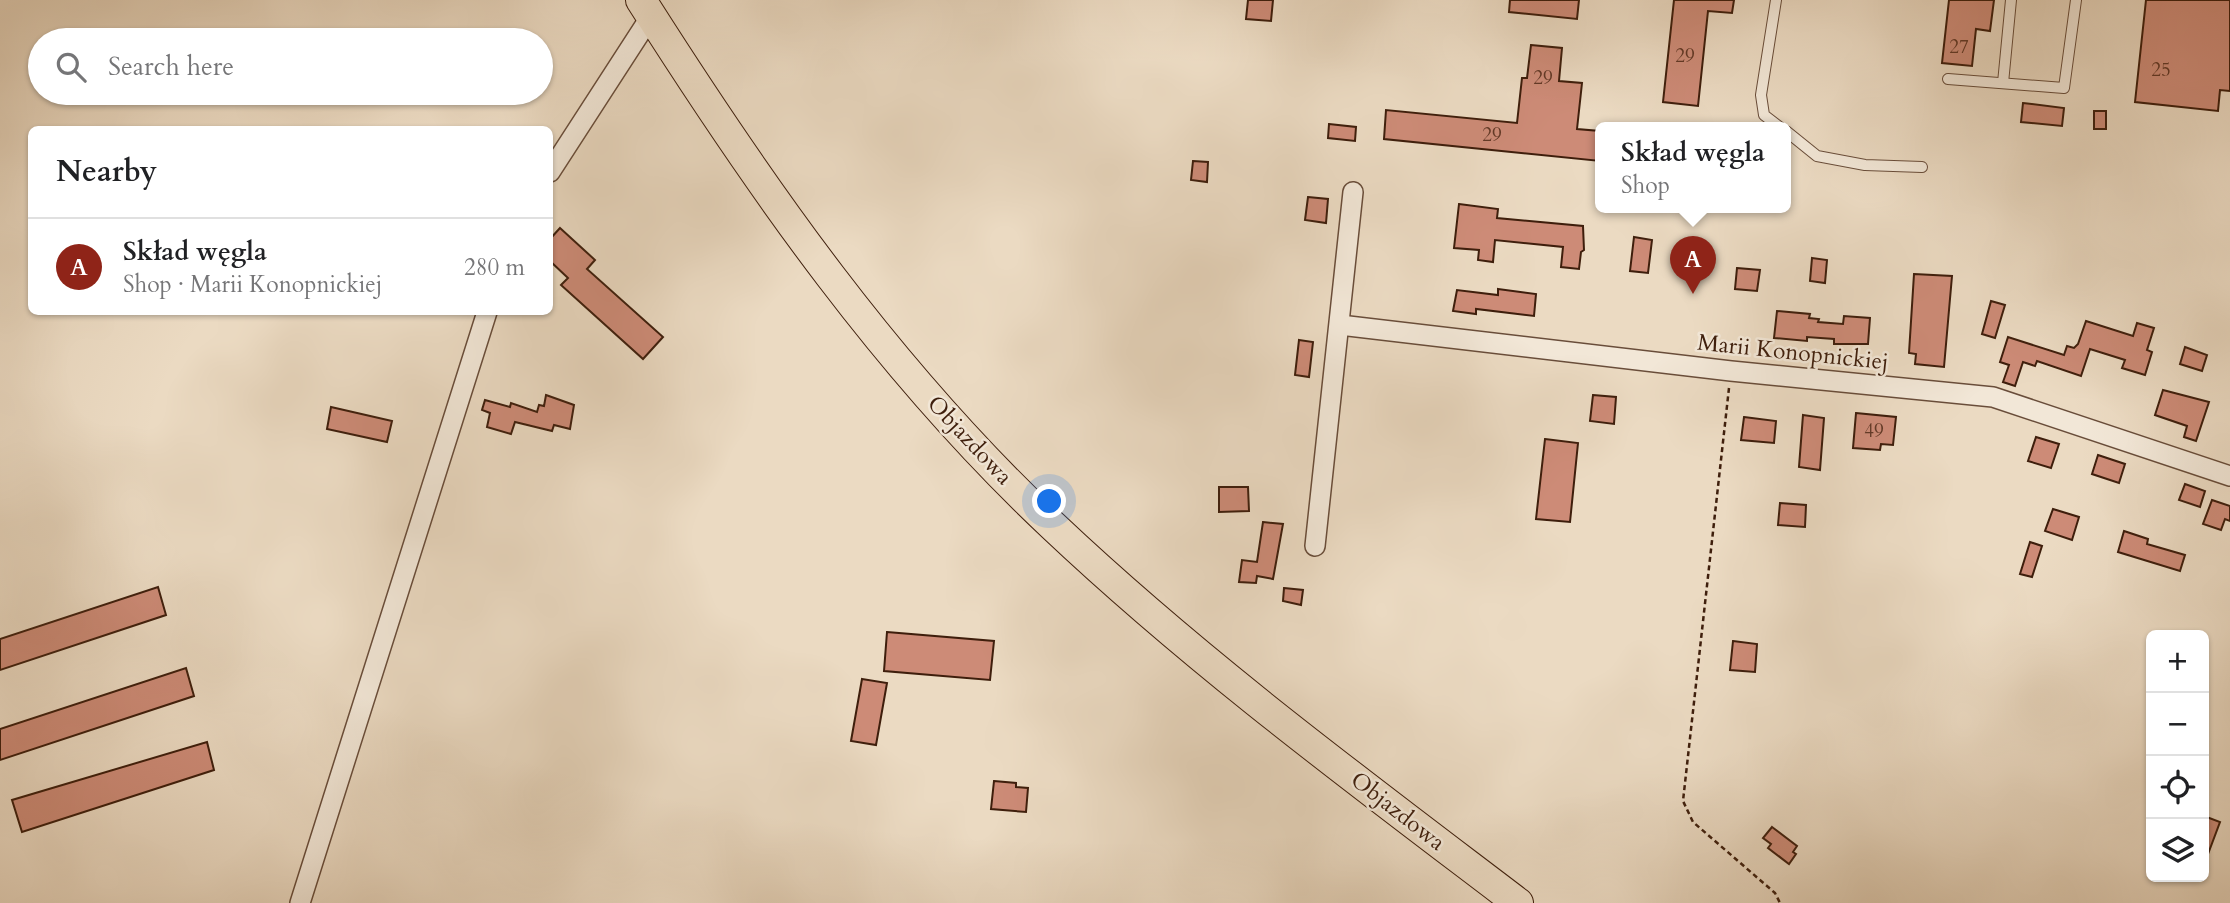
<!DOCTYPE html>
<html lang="en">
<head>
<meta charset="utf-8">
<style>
  body { margin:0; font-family:Cardo,serif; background:#f2f2f2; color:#202124 }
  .controls { position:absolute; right:21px; bottom:21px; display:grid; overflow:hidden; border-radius:10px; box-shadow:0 2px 5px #0004 }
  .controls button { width:63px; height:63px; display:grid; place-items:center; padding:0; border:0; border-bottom:2px solid #e0e0e0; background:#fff; color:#202124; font:35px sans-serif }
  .you { position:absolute; left:1050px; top:502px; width:24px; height:24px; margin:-18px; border:5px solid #fff; border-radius:50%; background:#1a73e8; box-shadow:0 0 0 10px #1a73e833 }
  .badge { display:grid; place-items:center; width:46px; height:46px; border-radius:50%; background:#8f2418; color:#fff; font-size:23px; font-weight:700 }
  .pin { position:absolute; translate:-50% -58px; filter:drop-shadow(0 2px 4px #0008) }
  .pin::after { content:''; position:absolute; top:37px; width:24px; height:21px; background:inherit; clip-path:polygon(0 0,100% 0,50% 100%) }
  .popup { position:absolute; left:1595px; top:122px; width:196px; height:91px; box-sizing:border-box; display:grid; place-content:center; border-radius:10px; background:#fff; filter:drop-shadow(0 2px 5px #0005); font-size:23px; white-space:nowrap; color:#757577 }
  .popup b { font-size:26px; color:#202124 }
  .popup::after { content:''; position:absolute; left:50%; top:100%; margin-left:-14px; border:14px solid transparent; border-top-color:#fff }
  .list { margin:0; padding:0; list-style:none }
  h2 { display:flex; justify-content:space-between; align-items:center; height:91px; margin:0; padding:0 28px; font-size:30px }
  h2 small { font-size:23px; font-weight:400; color:#757577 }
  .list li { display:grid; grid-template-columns:46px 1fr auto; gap:21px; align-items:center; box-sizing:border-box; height:98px; padding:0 28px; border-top:2px solid #e0e0e0 }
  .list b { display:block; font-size:26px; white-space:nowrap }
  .list p { margin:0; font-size:23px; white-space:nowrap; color:#757577 }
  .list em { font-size:23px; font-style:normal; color:#757577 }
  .icon { flex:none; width:38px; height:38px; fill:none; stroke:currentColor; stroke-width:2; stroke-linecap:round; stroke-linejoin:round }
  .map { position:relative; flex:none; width:2230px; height:903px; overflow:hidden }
  .search { position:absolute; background:#fff; box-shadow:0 2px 5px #0004; left:28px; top:28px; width:525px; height:77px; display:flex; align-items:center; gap:18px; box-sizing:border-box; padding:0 24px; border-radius:38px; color:#757577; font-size:26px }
  .panel { position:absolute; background:#fff; box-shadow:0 2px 5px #0004; left:28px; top:126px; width:525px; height:189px; border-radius:10px }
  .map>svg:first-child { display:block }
  .building { fill:#cd8b77; stroke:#3e1e0c; stroke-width:2 }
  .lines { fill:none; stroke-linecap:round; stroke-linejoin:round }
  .lane-casing { stroke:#694d3a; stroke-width:12 }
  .street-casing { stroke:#694d3a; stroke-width:22 }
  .primary-casing { stroke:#3e1e0c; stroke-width:32 }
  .path { stroke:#3e1e0c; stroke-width:2.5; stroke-dasharray:5 3.5; stroke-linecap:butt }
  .lane { stroke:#f2e7d7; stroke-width:10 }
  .street { stroke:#f2e7d7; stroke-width:19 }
  .primary { stroke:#ebdac2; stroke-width:30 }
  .labels { text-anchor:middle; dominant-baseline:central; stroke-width:5; stroke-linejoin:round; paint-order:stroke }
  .number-label { font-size:19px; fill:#623927 }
  .street-label { font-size:23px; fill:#3e1e0c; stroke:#f2e7d7 }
</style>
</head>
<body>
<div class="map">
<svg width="2230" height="903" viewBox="0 0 2230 903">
  <rect width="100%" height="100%" fill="#ebdac2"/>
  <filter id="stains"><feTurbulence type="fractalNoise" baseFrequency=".00286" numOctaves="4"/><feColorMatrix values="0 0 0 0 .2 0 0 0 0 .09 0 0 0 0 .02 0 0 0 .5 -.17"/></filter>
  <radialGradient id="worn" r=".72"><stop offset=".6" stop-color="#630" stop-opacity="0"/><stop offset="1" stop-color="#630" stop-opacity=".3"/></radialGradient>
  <g class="building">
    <polygon points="1248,0 1273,0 1271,21 1246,19"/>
    <polygon points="1510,0 1579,0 1577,19 1509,12"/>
    <polygon points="1674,0 1734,0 1732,13 1708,11 1698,106 1663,102"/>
    <polygon points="1949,0 1994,0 1990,31 1976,29 1972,66 1942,63"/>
    <polygon points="2146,0 2230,0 2230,91 2220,90 2218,111 2135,102"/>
    <polygon points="1531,45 1562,48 1559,81 1582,83 1577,129 1600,131 1600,161 1384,139 1386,110 1517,123 1522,78 1527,78"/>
    <polygon points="2023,103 2064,108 2062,126 2021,122"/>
    <rect x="2094" y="111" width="12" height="18"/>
    <polygon points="1329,124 1356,127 1355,141 1328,138"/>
    <polygon points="1193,161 1208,162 1207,182 1191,180"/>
    <polygon points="1308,197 1328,199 1326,223 1305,220"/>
    <polygon points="1459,204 1498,209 1497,218 1583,226 1584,250 1581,252 1579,269 1561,267 1563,247 1495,240 1493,262 1478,260 1479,250 1454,248"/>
    <polygon points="560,228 595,260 587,269 663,337 643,359 561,285 568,278 550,261 550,239"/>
    <polygon points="1634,237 1652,240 1648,273 1630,271"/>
    <polygon points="1812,258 1827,260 1825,283 1810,281"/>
    <polygon points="1737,268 1760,270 1757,291 1735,289"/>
    <polygon points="1914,274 1952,276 1944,367 1915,364 1916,354 1909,353"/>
    <polygon points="1498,289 1536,294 1534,316 1476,309 1476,314 1453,311 1457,290 1498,295"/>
    <polygon points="1991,301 2005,305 1995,338 1982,334"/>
    <polygon points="1777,311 1810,314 1809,318 1819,319 1818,322 1843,324 1844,316 1870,318 1868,344 1834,344 1834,339 1807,337 1807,341 1774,338"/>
    <polygon points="2086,321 2133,336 2137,323 2154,328 2147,350 2152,352 2145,375 2122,368 2125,360 2090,349 2081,376 2037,361 2035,366 2023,362 2015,386 2003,382 2009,365 2000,362 2008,337 2064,355 2067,346 2074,348 2078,344"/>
    <polygon points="1299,340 1313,342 1309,377 1295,375"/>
    <polygon points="2185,347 2207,355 2202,371 2180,364"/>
    <polygon points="2163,390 2209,402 2196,441 2184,437 2187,426 2155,415"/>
    <polygon points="546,395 574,405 570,429 554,425 552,431 515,422 511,434 487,427 490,413 482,410 485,400 510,407 511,403 537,412 539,405 544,406"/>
    <polygon points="1593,395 1616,397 1614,424 1590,421"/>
    <polygon points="331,407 392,421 387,442 327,429"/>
    <polygon points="1856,413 1896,417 1893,445 1881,444 1880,450 1853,448"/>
    <polygon points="1803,415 1824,418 1820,470 1799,467"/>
    <polygon points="1744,417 1776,421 1774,443 1741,440"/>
    <polygon points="2036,437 2059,444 2051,468 2028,461"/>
    <polygon points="1545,439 1578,443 1570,522 1536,519"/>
    <polygon points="2098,455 2125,464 2119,483 2092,474"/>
    <polygon points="2185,484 2205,491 2200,507 2179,500"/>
    <polygon points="1219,487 1248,487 1249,511 1219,512"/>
    <polygon points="2212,500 2230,506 2230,521 2225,519 2221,530 2203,524"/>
    <polygon points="1780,503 1806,505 1805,527 1778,525"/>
    <polygon points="2053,509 2079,517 2072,540 2045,531"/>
    <polygon points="1263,522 1283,524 1273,579 1257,576 1256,583 1239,582 1242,560 1257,562"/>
    <polygon points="2124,531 2148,539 2147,544 2185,555 2180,571 2118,552"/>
    <polygon points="2030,542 2042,546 2032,577 2020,574"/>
    <polygon points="158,587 166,615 0,670 0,639"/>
    <polygon points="1284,588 1303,590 1301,605 1283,601"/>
    <polygon points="887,632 994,641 990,680 884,671"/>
    <polygon points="1733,641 1757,644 1755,672 1730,670"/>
    <polygon points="186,668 194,696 0,760 0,729"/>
    <polygon points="862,679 887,683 876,745 851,741"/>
    <polygon points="207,742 214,770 22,832 12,800"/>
    <polygon points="994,781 1016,783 1016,787 1028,788 1026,812 991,809"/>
    <polygon points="2204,816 2220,822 2205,862 2204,861"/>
    <polygon points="1772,827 1797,846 1793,852 1796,854 1789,864 1768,848 1771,844 1763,838"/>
  </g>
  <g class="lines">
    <g class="lane-casing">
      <g id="lane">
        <polyline points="1776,0 1761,95 1764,115 1781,128"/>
        <polyline points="1948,79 2064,88 2076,0"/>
        <polyline points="2003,83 2011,0"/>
        <polyline points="1786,131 1817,156 1865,165 1922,167"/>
      </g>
    </g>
    <g class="street-casing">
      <g id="street">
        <polyline points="550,172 651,16"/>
        <polyline points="1340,325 1731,371 1993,397 2230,476"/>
        <polyline points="1315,546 1353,192"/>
        <polyline points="300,903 487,312"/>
      </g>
    </g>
    <g class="primary-casing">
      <path id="primary" d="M641 0C761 189 889 372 1053 526 1198 663 1359 782 1518 903"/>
    </g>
    <polyline class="path" points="1729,388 1683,801 1693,822 1775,893 1780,903"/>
    <use href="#lane" class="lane"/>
    <use href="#street" class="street"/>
    <use href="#primary" class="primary"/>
  </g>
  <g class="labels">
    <g class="number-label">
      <text x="1959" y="47">27</text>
      <text x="1685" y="56">29</text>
      <text x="2161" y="70">25</text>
      <text x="1543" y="78">29</text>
      <text x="1492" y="135">29</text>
      <text x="1874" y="431">49</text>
    </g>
    <g class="street-label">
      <text transform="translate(1793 352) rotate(6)">Marii Konopnickiej</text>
      <text transform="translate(970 440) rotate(47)">Objazdowa</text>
      <text transform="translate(1398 811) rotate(38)">Objazdowa</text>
    </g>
  </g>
  <rect width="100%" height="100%" filter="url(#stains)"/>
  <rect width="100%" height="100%" fill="url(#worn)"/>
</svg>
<div class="controls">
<button>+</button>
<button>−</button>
<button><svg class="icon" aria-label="locate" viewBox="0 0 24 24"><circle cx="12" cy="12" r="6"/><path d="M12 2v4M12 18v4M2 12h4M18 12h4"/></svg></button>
<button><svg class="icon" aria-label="layers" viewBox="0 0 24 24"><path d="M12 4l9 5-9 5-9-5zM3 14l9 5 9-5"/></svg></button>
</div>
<div class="you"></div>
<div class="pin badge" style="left:1693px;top:294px">A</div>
<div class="popup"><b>Skład węgla</b>Shop</div>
<div class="search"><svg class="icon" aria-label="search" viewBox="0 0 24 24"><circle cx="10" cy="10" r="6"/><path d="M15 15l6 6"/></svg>Search here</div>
<section class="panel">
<h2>Nearby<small></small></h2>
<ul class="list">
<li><span class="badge">A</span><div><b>Skład węgla</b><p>Shop · Marii Konopnickiej</p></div><em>280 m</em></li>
</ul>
</section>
</div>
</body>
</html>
